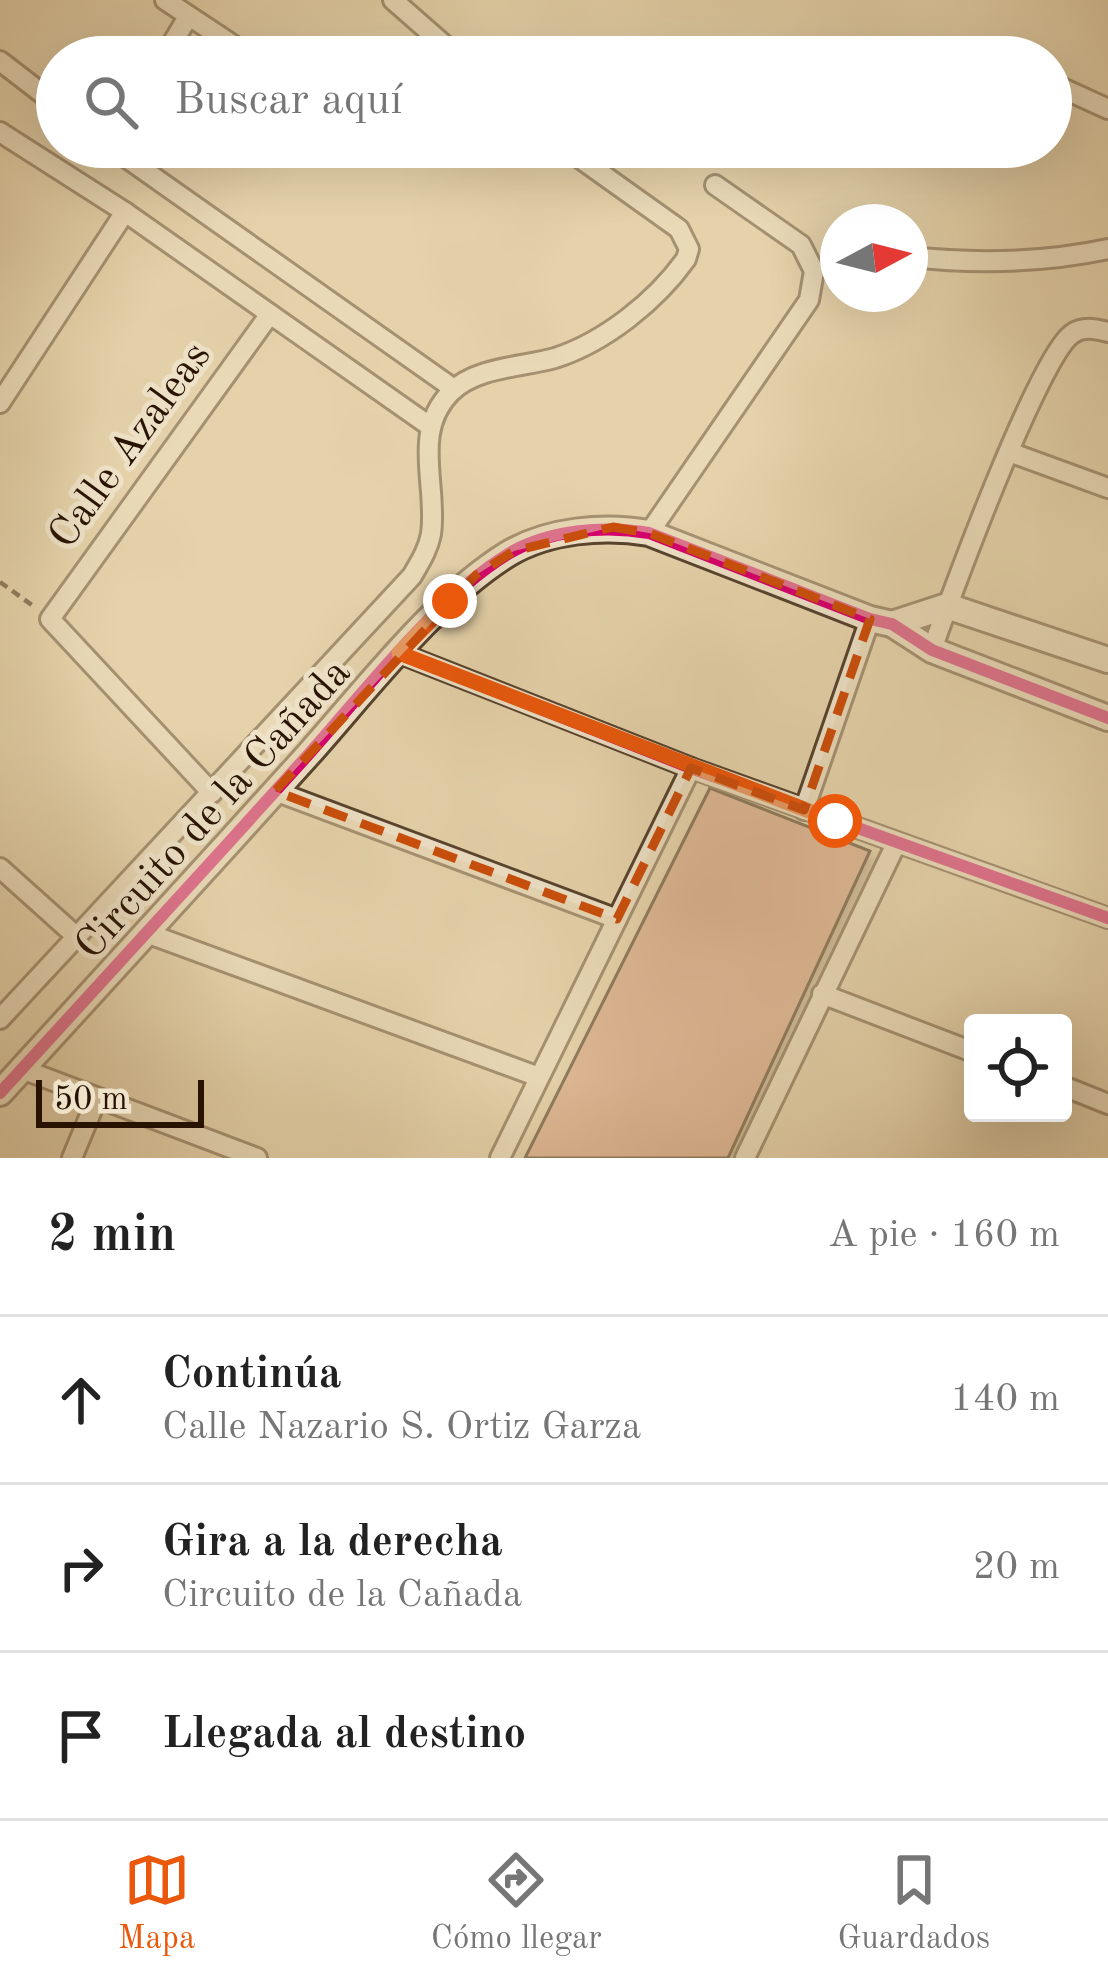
<!DOCTYPE html>
<html lang="es">
<head>
<meta charset="utf-8">
<style>
  body { margin:0; font-family:"Old Standard TT",serif; background:#f6f6f6; color:#222 }
  .controls { position:absolute; right:36px; bottom:36px; display:grid; overflow:hidden; border-radius:12px; box-shadow:0 12px 48px #0002 }
  .controls button { width:108px; height:108px; display:grid; place-items:center; padding:0; border:0; border-bottom:3px solid #e0e0e0; background:#fff; color:#222; font:60px sans-serif }
  .compass { position:absolute; left:820px; top:204px; width:108px; height:108px; border-radius:50%; background:#fff; box-shadow:0 12px 48px #0002; rotate:83deg }
  .scale { position:absolute; left:36px; bottom:30px; width:168px; box-sizing:border-box; padding-left:12px; border:6px solid #281303; border-top:0; font-size:33px; line-height:42px; white-space:nowrap; color:#281303; -webkit-text-stroke:9px #eee2c8; paint-order:stroke }
  .stop { position:absolute; width:36px; height:36px; margin:-27px; border:9px solid #ea580c; border-radius:50%; background:#fff }
  .stop.end { background:#ea580c; border-color:#fff; box-shadow:0 3px 12px #0008 }
  .list { margin:0; padding:0; list-style:none }
  h2 { display:flex; justify-content:space-between; align-items:center; height:156px; margin:0; padding:0 48px; font-size:51px }
  h2 small { font-size:39px; font-weight:400; color:#767676 }
  .list li { display:grid; grid-template-columns:78px 1fr auto; gap:36px; align-items:center; box-sizing:border-box; height:168px; padding:0 48px; border-top:3px solid #e0e0e0 }
  .list b { display:block; font-size:45px; white-space:nowrap }
  .list p { margin:0; font-size:39px; white-space:nowrap; color:#767676 }
  .list em { font-size:39px; font-style:normal; color:#767676 }
  .icon { flex:none; width:66px; height:66px; fill:none; stroke:currentColor; stroke-width:2; stroke-linecap:round; stroke-linejoin:round }
  .map { position:relative; flex:none; width:1108px; height:1158px; overflow:hidden }
  .search { position:absolute; background:#fff; box-shadow:0 12px 48px #0002; left:36px; right:36px; top:36px; height:132px; display:flex; align-items:center; gap:30px; box-sizing:border-box; padding:0 42px; border-radius:66px; color:#767676; font-size:45px }
  .sheet { height:660px; background:#fff }
  nav { display:flex; justify-content:space-around; align-items:center; box-sizing:border-box; height:168px; border-top:3px solid #e0e0e0; background:#fff; font-size:33px; color:#767676 }
  nav a { display:grid; justify-items:center; gap:6px }
  nav .on { color:#ea580c }
  .map>svg:first-child { display:block }
  .building { fill:#d5997d; stroke:#281303; stroke-width:3; filter:url(#shadow) }
  .lines { fill:none; stroke-linecap:round; stroke-linejoin:round }
  .minor-casing { stroke:#57432d; stroke-width:24 }
  .tertiary-casing { stroke:#57432d; stroke-width:30 }
  .path { stroke:#281303; stroke-width:4.5; stroke-dasharray:9 6; stroke-linecap:butt }
  .minor { stroke:#eee2c8; stroke-width:18 }
  .tertiary { stroke:#eee2c8; stroke-width:24 }
  .cycleway-casing { stroke:#eee2c8; stroke-width:20 }
  .cycleway { stroke:#d6006c; stroke-width:12 }
  .route { stroke:#ea580c; stroke-width:15 }
  .marked { fill:none; stroke:#cb4e0b; stroke-width:9; stroke-dasharray:24 15; stroke-linejoin:round }
  .labels { text-anchor:middle; dominant-baseline:central; stroke-width:10; stroke-linejoin:round; paint-order:stroke }
  .street-label { font-size:42px; fill:#281303; stroke:#eee2c8 }
</style>
</head>
<body>
<div class="map">
<svg width="1108" height="1158" viewBox="0 0 1108 1158">
  <defs>
    <filter id="shadow"><feDropShadow dx="5" dy="9" stdDeviation="6" flood-color="#0004"/></filter>
  </defs>
  <rect width="100%" height="100%" fill="#e5d2aa"/>
  <filter id="stains"><feTurbulence type="fractalNoise" baseFrequency=".00167" numOctaves="4"/><feColorMatrix values="0 0 0 0 .2 0 0 0 0 .09 0 0 0 0 .02 0 0 0 .5 -.17"/></filter>
  <radialGradient id="worn" r=".72"><stop offset=".6" stop-color="#630" stop-opacity="0"/><stop offset="1" stop-color="#630" stop-opacity=".3"/></radialGradient>
  <polygon class="building" points="710,788 870,851 728,1158 525,1158"/>
  <g class="lines">
    <g class="minor-casing">
      <g id="minor">
        <polyline points="165,0 251,57"/>
        <polyline points="393,0 458,57"/>
        <polyline points="984,52 995,57"/>
        <polyline points="164,57 188,17"/>
        <polyline points="0,61 57,105"/>
        <polyline points="1051,83 1108,109"/>
        <polyline points="0,132 125,212 431,427"/>
        <polyline points="111,147 454,389"/>
        <path d="M910 257C977 264 1042 263 1108 249"/>
        <polyline points="0,403 125,212"/>
        <polyline points="1009,452 1108,488"/>
        <polyline points="649,533 809,300 814,271 801,245 715,185"/>
        <path d="M932 650C949 600 1039 356 1072 334 1083 326 1095 329 1108 332"/>
        <polyline points="399,653 691,768 1108,918"/>
        <polyline points="275,791 617,919"/>
        <polyline points="212,793 50,619 270,314"/>
        <polyline points="804,810 870,619"/>
        <polyline points="0,868 77,937"/>
        <polyline points="149,934 539,1077"/>
        <polyline points="822,994 973,1052"/>
        <path d="M0 1019 412 576C420 562 428 550 431 534 438 486 411 432 451 392 476 367 523 367 555 358 605 342 656 301 686 259L689 249 679 229 564 147"/>
        <polyline points="22,1069 257,1158"/>
        <polyline points="1063,1086 1108,1104"/>
        <polyline points="72,1158 97,1098"/>
        <polyline points="500,1158 691,768"/>
        <polyline points="745,1158 896,844"/>
      </g>
    </g>
    <g class="tertiary-casing">
      <g id="tertiary">
        <polyline points="892,624 947,606 1108,660"/>
        <path d="M0 1093C104 980 206 868 308 755 366 690 435 599 508 554 548 530 604 525 649 533L870 619 892 624 932 650 1108 718"/>
      </g>
    </g>
    <polyline class="path" points="0,582 36,608"/>
    <use href="#minor" class="minor"/>
    <use href="#tertiary" class="tertiary"/>
    <g class="cycleway-casing">
      <g id="cycleway">
        <polyline points="399,653 691,768 1108,918"/>
        <path d="M0 1093C104 980 206 868 308 755 366 690 435 599 508 554 548 530 604 525 649 533L870 619 892 624 932 650 1108 718"/>
      </g>
    </g>
    <use href="#cycleway" class="cycleway"/>
  </g>
  <g class="lines">
    <polyline class="route" points="450,601 399,653 835,821"/>
  </g>
  <path d="M0 0H1108V1158H0ZM613 527 649 533 870 619 804 810 691 768 617 919 275 791 476 575 514 551Z" fill="#e5d2aa" fill-opacity=".55" fill-rule="evenodd"/>
  <path class="marked" d="M613 527 649 533 870 619 804 810 691 768 617 919 275 791 476 575 514 551Z"/>
  <g class="labels">
    <g class="street-label">
      <text transform="translate(131 446) rotate(-54)">Calle Azaleas</text>
      <text transform="translate(214 810) rotate(-48)">Circuito de la Cañada</text>
    </g>
  </g>
  <rect width="100%" height="100%" filter="url(#stains)"/>
  <rect width="100%" height="100%" fill="url(#worn)"/>
</svg>
<div class="controls">
<button><svg class="icon" aria-label="locate" viewBox="0 0 24 24"><circle cx="12" cy="12" r="6"/><path d="M12 2v4M12 18v4M2 12h4M18 12h4"/></svg></button>
</div>
<svg class="compass" viewBox="-18 -18 36 36"><path d="M0-13l5 13h-10z" fill="#e53935"/><path d="M0 13l5-13h-10z" fill="#767676"/></svg>
<div class="scale">50 m</div>
<div class="stop" style="left:835px;top:821px"></div>
<div class="stop end" style="left:450px;top:601px"></div>
<div class="search"><svg class="icon" aria-label="search" viewBox="0 0 24 24"><circle cx="10" cy="10" r="6"/><path d="M15 15l6 6"/></svg>Buscar aquí</div>
</div>
<section class="sheet">
<h2>2 min<small>A pie · 160 m</small></h2>
<ul class="list">
<li><svg class="icon" aria-label="ahead" viewBox="0 0 24 24"><path d="M12 20V5M6 11l6-6 6 6"/></svg><div><b>Continúa</b><p>Calle Nazario S. Ortiz Garza</p></div><em>140 m</em></li>
<li><svg class="icon" aria-label="right" viewBox="0 0 24 24"><path d="M7 20v-9h11M14 6l5 5-5 5"/></svg><div><b>Gira a la derecha</b><p>Circuito de la Cañada</p></div><em>20 m</em></li>
<li><svg class="icon" aria-label="arrive" viewBox="0 0 24 24"><path d="M6 21V4h12l-3 4 3 4H6"/></svg><div><b>Llegada al destino</b></div></li>
</ul>
</section>
<nav>
<a class="on"><svg class="icon" aria-label="map" viewBox="0 0 24 24"><path d="M3 6l6-2 6 2 6-2v14l-6 2-6-2-6 2zM9 4v14M15 6v14"/></svg>Mapa</a>
<a><svg class="icon" aria-label="directions" viewBox="0 0 24 24"><path d="M12 3l9 9-9 9-9-9zM9 14v-3h6M13 9l2 2-2 2"/></svg>Cómo llegar</a>
<a><svg class="icon" aria-label="saved" viewBox="0 0 24 24"><path d="M7 4h10v16l-5-4-5 4z"/></svg>Guardados</a>
</nav>
</body>
</html>
